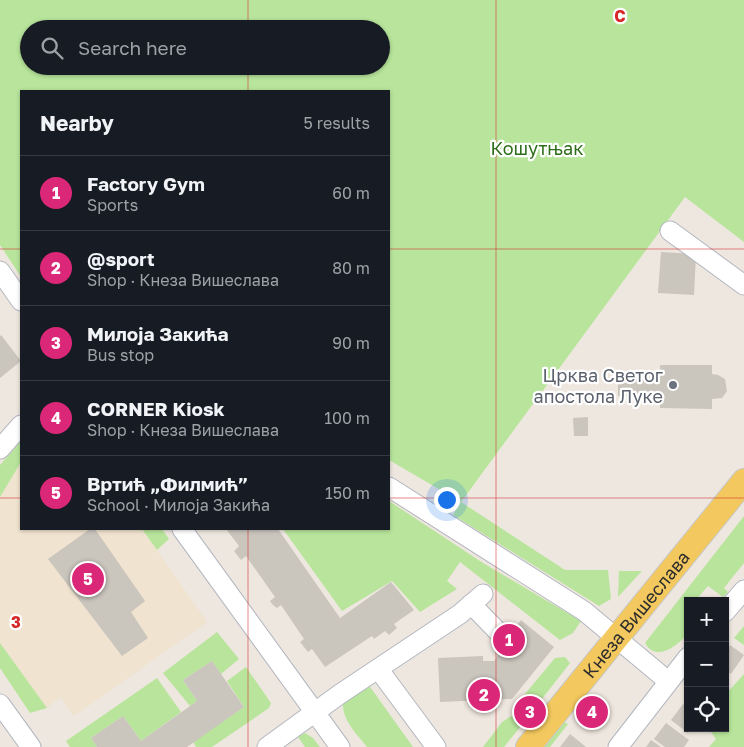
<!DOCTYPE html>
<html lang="en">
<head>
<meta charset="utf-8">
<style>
  body { margin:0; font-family:"Golos Text",sans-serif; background:#242831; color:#f1f3f6 }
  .controls { position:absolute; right:15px; bottom:15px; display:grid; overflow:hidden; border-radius:0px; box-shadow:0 1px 4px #0004 }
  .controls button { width:45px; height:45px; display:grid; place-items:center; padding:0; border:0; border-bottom:1px solid #363941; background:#171b24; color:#f1f3f6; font:25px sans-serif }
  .you { position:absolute; left:446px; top:499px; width:18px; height:18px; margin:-12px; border:4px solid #fff; border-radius:50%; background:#1a73e8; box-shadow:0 0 0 8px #1a73e833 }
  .badge { display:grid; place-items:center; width:32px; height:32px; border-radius:50%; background:#db2777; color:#fff; font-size:16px; font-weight:700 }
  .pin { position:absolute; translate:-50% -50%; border:2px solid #fff; box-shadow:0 1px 5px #0006 }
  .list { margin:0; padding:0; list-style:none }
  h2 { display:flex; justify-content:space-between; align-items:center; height:65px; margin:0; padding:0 20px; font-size:21px }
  h2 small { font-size:16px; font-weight:400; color:#9ea1a6 }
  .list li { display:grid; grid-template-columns:32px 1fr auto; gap:15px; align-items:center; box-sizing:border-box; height:75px; padding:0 20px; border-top:1px solid #363941 }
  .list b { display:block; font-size:19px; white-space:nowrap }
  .list p { margin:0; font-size:16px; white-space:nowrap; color:#9ea1a6 }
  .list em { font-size:16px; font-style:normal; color:#9ea1a6 }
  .icon { flex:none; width:28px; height:28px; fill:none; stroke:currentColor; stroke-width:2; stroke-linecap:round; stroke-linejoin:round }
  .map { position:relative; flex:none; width:744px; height:747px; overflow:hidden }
  .search { position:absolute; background:#171b24; box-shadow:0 1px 4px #0004; left:20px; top:20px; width:370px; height:55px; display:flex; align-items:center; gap:12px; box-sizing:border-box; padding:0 18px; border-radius:28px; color:#9ea1a6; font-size:19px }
  .panel { position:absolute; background:#171b24; box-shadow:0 1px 4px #0004; left:20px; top:90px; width:370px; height:440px; border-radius:0px }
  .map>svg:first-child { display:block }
  .education { fill:#f0e3cf }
  .green { fill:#b8e59b; fill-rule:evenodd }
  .building { fill:#cac5bd }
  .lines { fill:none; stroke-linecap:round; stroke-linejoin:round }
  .minor-casing { stroke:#b3b6c0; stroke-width:21 }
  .major-casing { stroke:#c8c8c8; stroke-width:26 }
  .minor { stroke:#fff; stroke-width:19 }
  .major { stroke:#f3c95f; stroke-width:24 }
  .grid { fill:none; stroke:#d62828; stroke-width:1; stroke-opacity:0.55 }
  .worship-dot { fill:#6b7280; stroke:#fff; stroke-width:2 }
  .labels { text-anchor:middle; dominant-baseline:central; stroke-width:4.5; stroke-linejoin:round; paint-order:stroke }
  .park-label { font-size:18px; fill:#2f6d1a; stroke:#fff }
  .worship-label { font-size:18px; fill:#5b616d; stroke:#fff; text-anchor:end }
  .street-label { font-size:18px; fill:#2d2d2d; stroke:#fff }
  .grid-label { font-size:16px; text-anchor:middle; font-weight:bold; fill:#d62828; stroke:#fff; stroke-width:4.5; stroke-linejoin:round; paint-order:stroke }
</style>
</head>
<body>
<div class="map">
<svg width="744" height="747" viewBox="0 0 744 747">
  <rect width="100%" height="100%" fill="#eee7df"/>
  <polygon class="education" points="21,462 21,529 142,529 207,622 74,716 60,697 47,708 0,643 0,497"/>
  <g class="green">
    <path d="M0 0H744V242L685 197 461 502 565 570H608L611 599 599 606 453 515 461 502 389 460V91H21V277L0 245ZM29 29H381V66H29Z"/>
    <polygon points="21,441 21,462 0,497 0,465"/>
    <polygon points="389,501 483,563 581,621 573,633 560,640 460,562 447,581 457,589 420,612 392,581 342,611 283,529 389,529"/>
    <path d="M744 516V563L724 588 728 592 723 597 708 586 695 601H688L686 636C675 647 656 662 645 643Z"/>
    <polygon points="142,529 162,529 169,539 157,550"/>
    <polygon points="619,571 642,571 618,597"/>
    <polygon points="744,626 744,645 734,638"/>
    <polygon points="217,632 239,659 221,674 212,661 183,680 197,701 190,706 163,673"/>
    <polygon points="0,643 47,708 30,713 0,668"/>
    <polygon points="565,657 570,663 538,704 527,714 518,707 520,700 555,658"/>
    <polygon points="246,667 271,703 269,708 212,747 196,747 193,742 244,707 227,681"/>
    <polygon points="744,674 744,747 709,747 716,739 708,728 725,728 725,695"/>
    <polygon points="157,678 181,712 141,741 123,716 91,738 97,747 70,747 66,741"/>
    <path d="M368 684 413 747H367C357 734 342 720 343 703Z"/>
    <polygon points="511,716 516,717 521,726 504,747 483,747 502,722"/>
    <polygon points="562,721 568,724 550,747 542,747"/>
    <polygon points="305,733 313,738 320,747 305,747 298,737"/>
  </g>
  <g class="building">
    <polygon points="661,252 696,254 694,295 658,293"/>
    <polygon points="1,335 21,361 0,378 0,336"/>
    <polygon points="660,365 712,365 712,374 718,375 725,379 727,391 722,398 712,399 712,409 660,408 660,396 618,396 618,377 660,378"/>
    <polygon points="588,417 588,436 574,436 573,418"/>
    <polygon points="90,529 95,529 145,601 131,612 148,638 122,656 48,559"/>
    <polygon points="226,529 278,529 340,618 391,582 414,610 394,624 397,628 389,635 385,631 374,639 372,636 325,667 312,649 308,652 300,642 304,639 281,605 277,608 273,605 270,601 275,597 246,556 241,560 234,551 239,546"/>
    <polygon points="521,620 554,647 512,699 440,702 438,658 483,656 483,661 494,661 498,655 495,652"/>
    <polygon points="730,645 744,655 731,674 725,670 725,651"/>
    <polygon points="212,661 244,707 187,747 97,747 91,738 123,716 141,741 197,701 183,680"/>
    <polygon points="683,704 688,708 688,728 691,728 688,733 671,720"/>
    <polygon points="666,723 689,740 684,747 665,747 654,739"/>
    <polygon points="570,734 586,747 560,747"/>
    <polygon points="651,740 661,747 646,747"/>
  </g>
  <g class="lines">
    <g class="minor-casing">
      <g id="minor">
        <polyline points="670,231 744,285"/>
        <polyline points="0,271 21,301"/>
        <polyline points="0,449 21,425"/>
        <polyline points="389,487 584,611 668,681"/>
        <polyline points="182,529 340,747"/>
        <polyline points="471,604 505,639"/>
        <polyline points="725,612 744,590"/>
        <polyline points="379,670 436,747"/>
        <polyline points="0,704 31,747"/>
        <polyline points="267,747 340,694 460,614 483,594"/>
        <polyline points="618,747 688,657"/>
      </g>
    </g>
    <g class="major-casing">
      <g id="major">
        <path id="s1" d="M528 747 744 481"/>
      </g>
    </g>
    <use href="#minor" class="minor"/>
    <use href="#major" class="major"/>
  </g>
  <path class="grid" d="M248 0V29M496 0V747M248 66V91M0 249H21M389 249H744M0 498H21M389 498H744M248 529V747"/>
  <circle class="worship-dot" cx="673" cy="385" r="5"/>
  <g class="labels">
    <g class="park-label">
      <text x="537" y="148">Кошутњак</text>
    </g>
    <g class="worship-label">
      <text x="663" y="375">Црква Светог<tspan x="663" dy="21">апостола Луке</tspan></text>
    </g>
    <g class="street-label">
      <text stroke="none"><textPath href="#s1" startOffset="171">Кнеза Вишеслава</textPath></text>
    </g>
  </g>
  <g class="grid-label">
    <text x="620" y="22">C</text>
    <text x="16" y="628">3</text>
  </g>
</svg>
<div class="controls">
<button>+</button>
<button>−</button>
<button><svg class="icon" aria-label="locate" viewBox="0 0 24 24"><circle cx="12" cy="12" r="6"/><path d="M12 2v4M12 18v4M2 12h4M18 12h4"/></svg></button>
</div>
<div class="you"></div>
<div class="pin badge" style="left:509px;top:640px">1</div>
<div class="pin badge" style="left:484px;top:695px">2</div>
<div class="pin badge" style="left:530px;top:712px">3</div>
<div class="pin badge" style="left:592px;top:712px">4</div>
<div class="pin badge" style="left:88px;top:579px">5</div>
<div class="search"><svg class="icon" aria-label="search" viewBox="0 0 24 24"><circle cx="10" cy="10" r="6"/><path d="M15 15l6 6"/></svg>Search here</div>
<section class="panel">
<h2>Nearby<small>5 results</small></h2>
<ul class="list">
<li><span class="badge">1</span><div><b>Factory Gym</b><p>Sports</p></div><em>60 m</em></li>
<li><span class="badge">2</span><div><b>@sport</b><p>Shop · Кнеза Вишеслава</p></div><em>80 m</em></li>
<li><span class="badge">3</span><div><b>Милоја Закића</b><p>Bus stop</p></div><em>90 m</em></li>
<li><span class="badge">4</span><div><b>CORNER Kiosk</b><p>Shop · Кнеза Вишеслава</p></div><em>100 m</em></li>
<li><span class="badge">5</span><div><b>Вртић „Филмић”</b><p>School · Милоја Закића</p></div><em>150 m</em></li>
</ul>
</section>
</div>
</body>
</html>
